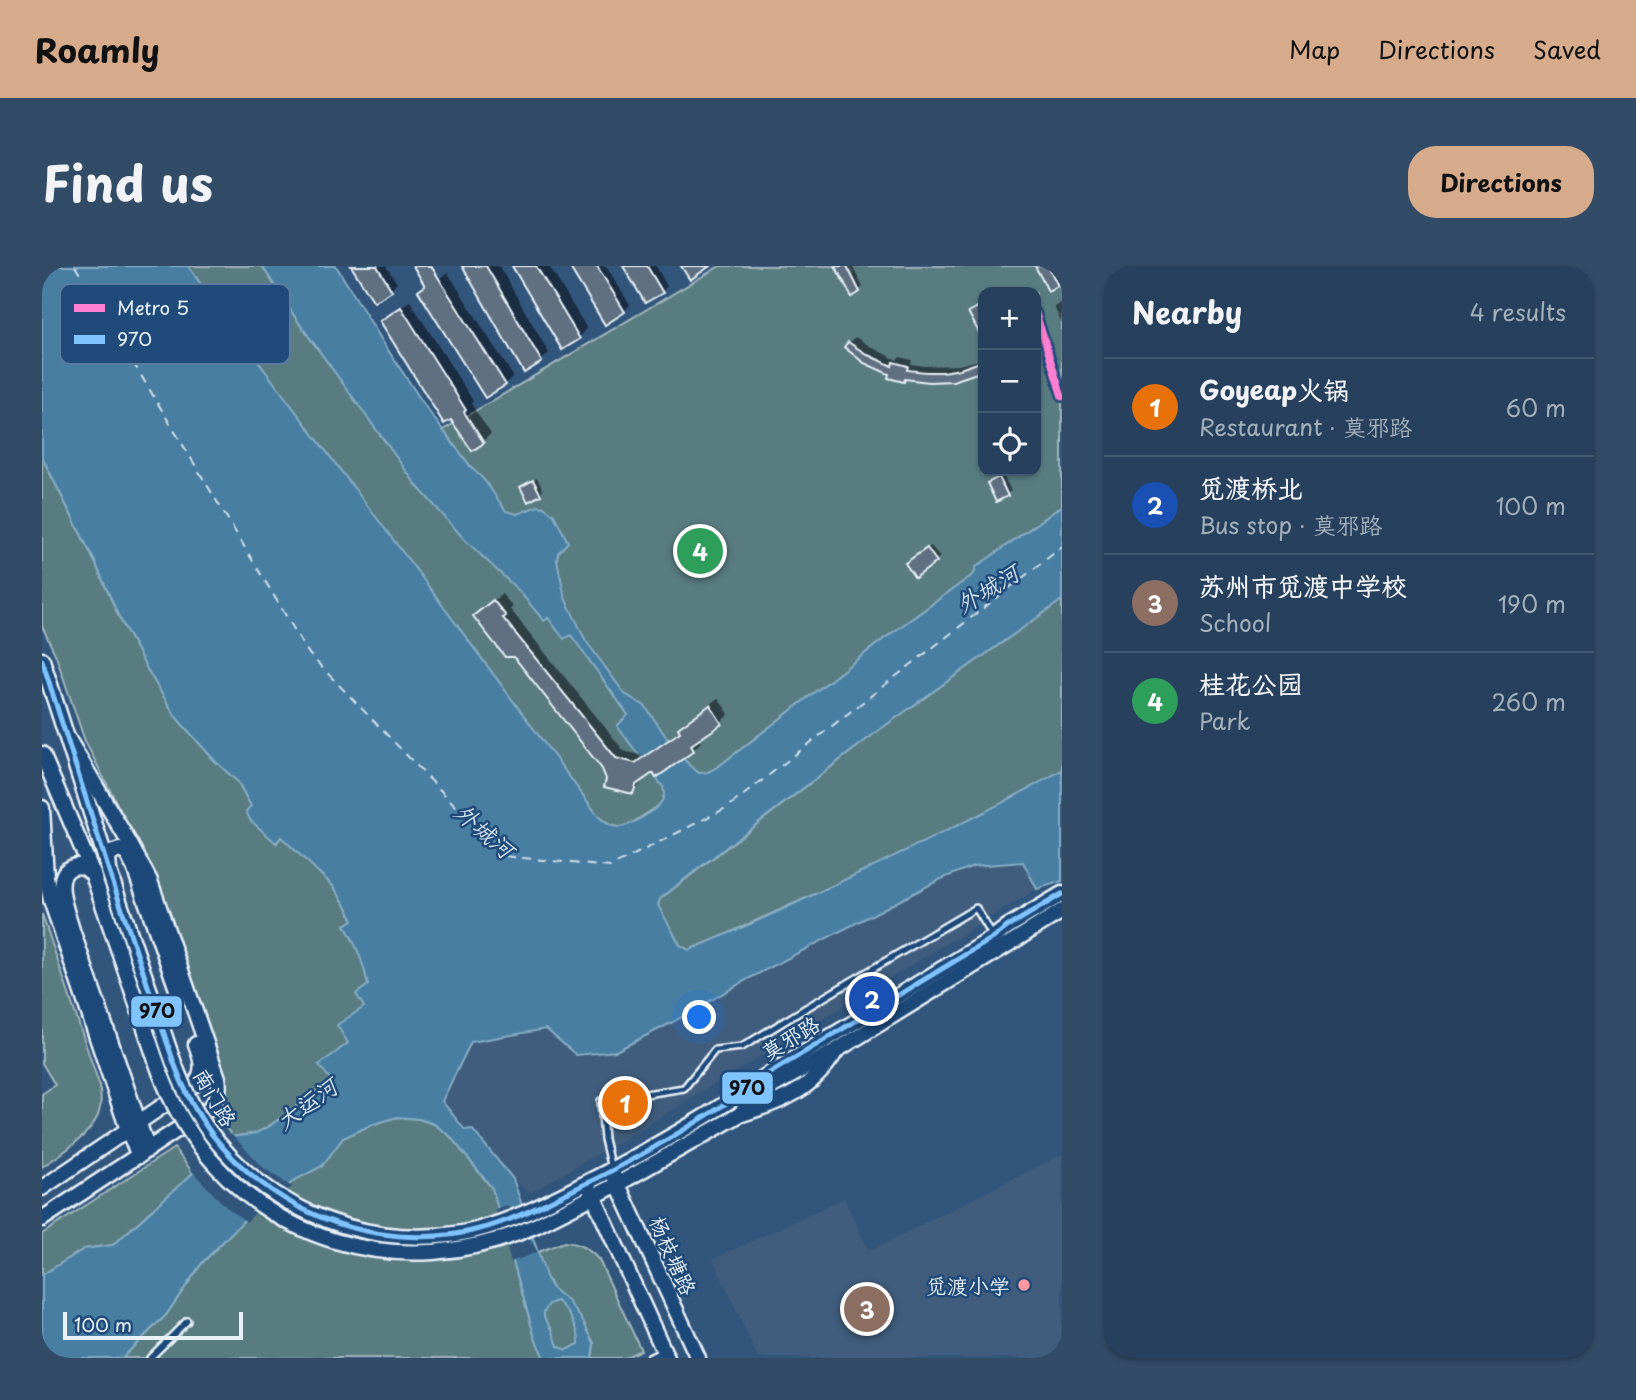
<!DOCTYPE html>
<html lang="en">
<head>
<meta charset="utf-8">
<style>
  body { margin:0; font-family:"Playpen Sans","LXGW WenKai TC",sans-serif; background:#324b66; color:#f1f3f6 }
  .controls { position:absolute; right:21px; top:21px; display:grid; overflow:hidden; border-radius:14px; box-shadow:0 2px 5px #0004 }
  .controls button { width:63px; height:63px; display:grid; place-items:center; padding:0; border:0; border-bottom:2px solid #425972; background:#26405d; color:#f1f3f6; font:35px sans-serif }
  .scale { position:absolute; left:21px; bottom:18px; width:180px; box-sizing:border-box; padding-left:7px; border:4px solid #e8f1f8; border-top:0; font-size:19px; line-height:24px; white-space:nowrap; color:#e8f1f8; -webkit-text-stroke:5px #1f4a7a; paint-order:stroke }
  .you { position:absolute; left:658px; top:752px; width:24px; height:24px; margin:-18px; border:5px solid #fff; border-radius:50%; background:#1a73e8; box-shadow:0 0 0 10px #1a73e833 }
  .badge { display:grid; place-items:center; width:46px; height:46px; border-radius:50%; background:#d6ab8b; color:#fff; font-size:23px; font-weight:700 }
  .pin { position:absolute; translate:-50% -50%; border:4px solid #fff; box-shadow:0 2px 7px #0006 }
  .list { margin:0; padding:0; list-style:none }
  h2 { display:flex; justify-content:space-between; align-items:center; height:91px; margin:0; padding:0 28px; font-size:30px }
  h2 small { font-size:23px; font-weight:400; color:#a4afbc }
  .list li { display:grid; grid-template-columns:46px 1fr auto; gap:21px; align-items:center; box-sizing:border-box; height:98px; padding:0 28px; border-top:2px solid #425972 }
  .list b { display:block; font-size:26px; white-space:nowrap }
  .list p { margin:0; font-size:23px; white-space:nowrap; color:#a4afbc }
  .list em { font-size:23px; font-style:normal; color:#a4afbc }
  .icon { flex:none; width:38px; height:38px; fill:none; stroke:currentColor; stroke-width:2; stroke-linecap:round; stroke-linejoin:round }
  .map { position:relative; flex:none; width:1020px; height:1092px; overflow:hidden; border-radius:28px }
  header { display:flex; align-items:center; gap:42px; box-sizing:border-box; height:98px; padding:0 35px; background:#d6ab8b; color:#111 }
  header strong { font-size:33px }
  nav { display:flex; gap:38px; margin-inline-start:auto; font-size:24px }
  .intro { display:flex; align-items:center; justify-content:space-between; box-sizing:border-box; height:168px; padding:0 42px }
  h1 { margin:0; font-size:49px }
  .button { padding:18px 32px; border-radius:28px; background:#d6ab8b; color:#111; font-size:24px; font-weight:700 }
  main { display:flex; gap:42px; padding:0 42px }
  aside { flex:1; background:#26405d; border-radius:28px; box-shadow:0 2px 5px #0004 }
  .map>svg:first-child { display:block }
  .built { fill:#405d7d }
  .green { fill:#587b80; stroke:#a0b6bc; stroke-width:2; fill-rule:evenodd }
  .water { fill:#467ea2; stroke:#87acc4; stroke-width:2; fill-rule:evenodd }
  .pier { fill:#32557c }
  .shadow { fill:#0007 }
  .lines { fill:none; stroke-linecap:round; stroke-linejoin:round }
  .ferry { stroke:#d0e0eb; stroke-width:2; stroke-dasharray:9 7; stroke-linecap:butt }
  .building { fill:#607080; stroke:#e8f1f8; stroke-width:2 }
  .service-casing { stroke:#e8f1f8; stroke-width:10 }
  .secondary-casing { stroke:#e8f1f8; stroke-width:19 }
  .service { stroke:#1f4a7a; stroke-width:5 }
  .secondary { stroke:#1f4a7a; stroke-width:14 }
  .secondary-bridge-casing { stroke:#e8f1f8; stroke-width:19; stroke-linecap:butt }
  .secondary-bridge { stroke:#1f4a7a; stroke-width:14 }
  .bus-1-casing { stroke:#1f4a7a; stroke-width:10 }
  .bus-1 { stroke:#80c4ff; stroke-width:5 }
  .metro-1-casing { stroke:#1f4a7a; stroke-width:12 }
  .metro-1 { stroke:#ff80d2; stroke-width:7 }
  .poi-dot { fill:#ff9aa2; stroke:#1f4a7a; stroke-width:2.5 }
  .labels { text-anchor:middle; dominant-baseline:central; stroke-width:5; stroke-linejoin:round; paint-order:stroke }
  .street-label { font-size:21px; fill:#e8f1f8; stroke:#1f4a7a }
  .poi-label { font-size:21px; fill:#e8f1f8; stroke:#1f4a7a; text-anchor:end }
  .water-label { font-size:23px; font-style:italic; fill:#d0e0eb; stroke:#1f4a7a }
  .key { fill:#1f4a7a; stroke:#5b7ca0; stroke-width:2 }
  .key-label { font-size:19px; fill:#e8f1f8 }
  .line-badge { stroke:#1f4a7a; stroke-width:2.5 }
  .pale-badge-label { font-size:19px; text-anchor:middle; font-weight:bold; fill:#111 }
</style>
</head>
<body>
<header>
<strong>Roamly</strong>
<nav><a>Map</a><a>Directions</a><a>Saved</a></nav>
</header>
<div class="intro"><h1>Find us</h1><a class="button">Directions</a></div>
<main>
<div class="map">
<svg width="1020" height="1092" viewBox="0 0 1020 1092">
  <rect width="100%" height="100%" fill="#32557c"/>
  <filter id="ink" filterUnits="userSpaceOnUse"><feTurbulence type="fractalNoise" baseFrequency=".0143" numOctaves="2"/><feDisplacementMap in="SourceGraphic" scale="14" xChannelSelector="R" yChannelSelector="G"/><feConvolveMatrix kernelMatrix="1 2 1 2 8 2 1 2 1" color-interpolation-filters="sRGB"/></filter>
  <g filter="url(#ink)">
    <g class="built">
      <polygon points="981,596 995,623 587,870 488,927 471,913 430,863 423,864 400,835 429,776 504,763 534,789 574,785 629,757 708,712 897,614 931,600"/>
      <polygon points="1020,888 1020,1092 716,1092 671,993 802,932 827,985"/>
    </g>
    <g class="green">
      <path d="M146 0H220L257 57 376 220 389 235 429 201 401 164 678 0H1018L1020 3V240L934 301 932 308 843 372 677 500 587 559C575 564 566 559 557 551L180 48ZM941 26H994V205H941Z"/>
      <path d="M0 191 53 296 76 349 105 403 134 451 173 495 196 516 209 540 235 577 239 570 291 620 305 641 311 655 303 659C313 677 326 698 326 720 326 736 318 751 311 766 306 778 296 806 288 814 279 824 223 865 212 868 205 869 198 869 191 871L170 844 180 837 96 579 43 475 14 390 0 360Z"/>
      <path d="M1020 334V504C908 569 789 620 672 674L647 684 638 679 617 643 616 639 618 633 837 464Z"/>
      <path d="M0 648 57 818C59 828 60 837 57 846 51 868 18 889 0 901V828L13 819 0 797Z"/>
      <polygon points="355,851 377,853 392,858 408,870 450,922 493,1072 502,1092 80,1092 124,1049 160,997 209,947 253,914 280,900 301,872 329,859"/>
      <polygon points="132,882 151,907 71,979 42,983 0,1009 0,968"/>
      <path d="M522 976C537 977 547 983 557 994L599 1084 582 1092H550L552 1078 512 1091 492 1038 510 1022 503 1009 496 986Z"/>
    </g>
    <path class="water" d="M0 0H146L180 48 378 309 557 551C563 556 568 561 576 561 586 562 619 542 621 532 623 527 622 525 621 521L575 460 586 449 529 369 522 373 506 352 502 355 476 324 423 274 376 221 257 57 220 0H294L344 81 385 143 429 201 443 215 464 245 475 248 496 240 502 241 512 249 526 276 516 287 515 294 523 332 544 375 583 428 603 440 625 472 647 499 657 507 666 506 677 500 843 372 932 308 934 301 1020 240V334L837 464 639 616 618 633 616 639 638 679 647 684C707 660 765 632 823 604 890 572 956 541 1020 504V615L995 623 981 596 931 600 897 614 708 712 629 757 574 785 534 789 504 763 429 776 400 835 423 864 430 863 471 913 506 1016 510 1022 526 1035 541 1055 552 1077 550 1092H502L493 1072 450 922 408 870 392 858 377 853 355 851 329 859 301 872 280 900 253 914 209 947 160 997 124 1049 80 1092H0V1009L42 983 71 979 191 871 214 867 228 860 289 814 277 799 306 777 295 759 322 741 314 728 326 719C322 697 314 678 303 659L311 654 305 641 291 620 239 571 234 577 208 554 204 545 209 540 196 516 173 495 134 451 105 403 76 349 53 296 0 191ZM515 1035C527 1044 538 1064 537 1078L524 1084 516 1080 510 1063 502 1051V1046L507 1038Z"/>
    <g class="pier">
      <polygon points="189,868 223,903 250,921 211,949 205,956 183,940 149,904"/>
      <polygon points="465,939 496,986 469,996 453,943"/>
    </g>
    <g class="shadow">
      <polygon points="311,0 344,0 355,17 349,23 332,34"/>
      <polygon points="423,0 457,0 507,87 499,95"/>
      <polygon points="472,0 507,0 545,63 537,72 521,81"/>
      <polygon points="529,0 564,0 588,39 582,45"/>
      <polygon points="583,0 614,0 625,20 620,26"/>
      <polygon points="795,0 810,0 821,21 811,29"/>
      <polygon points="995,0 1015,0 1020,10 1020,14 1007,23"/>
      <polygon points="406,7 471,110 463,118 387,18"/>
      <polygon points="368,35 431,135 429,138 449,168 431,183 340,56 347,48"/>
      <polygon points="1020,36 1020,58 1012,41"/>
      <polygon points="813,71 833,83 855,94 858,91 870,94 869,98 882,100 917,99 941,93 941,103 933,107 849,107 804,81"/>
      <polygon points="961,209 969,225 955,234 947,217"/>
      <polygon points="495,212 501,224 498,228 480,221"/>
      <polygon points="889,280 898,291 874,309 869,294"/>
      <polygon points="460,328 471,341 468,343 582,485 602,490 639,464 638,462 646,454 676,432 687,448 679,456 657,472 659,476 651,484 600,512 599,518 591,526 566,512 562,503 442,342"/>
    </g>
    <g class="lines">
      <polyline class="ferry" points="33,0 267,388 462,590 568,601 686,541 1020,281"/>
    </g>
    <g class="building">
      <polygon points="309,0 335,0 350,25 332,36"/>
      <polygon points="371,0 389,0 464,119 443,132 376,25 383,20"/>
      <polygon points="420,0 444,0 500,96 482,107"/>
      <polygon points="470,0 494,0 538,73 520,84"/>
      <polygon points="527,0 555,0 583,46 563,59"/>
      <polygon points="581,0 605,0 621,27 603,37"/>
      <polygon points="639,0 668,0 648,14"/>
      <polygon points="793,0 805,0 818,26 810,31"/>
      <polygon points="993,0 1006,0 1016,20 1006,25"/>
      <polygon points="941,38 941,74 926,46"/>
      <polygon points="359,41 424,144 422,146 442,177 430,185 409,154 402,158 338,55"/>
      <polygon points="806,76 826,89 850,100 851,96 866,100 865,104 884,106 901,106 918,103 941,95 941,105 911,115 887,116 863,113 862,116 846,112 847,108 822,97 802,81"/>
      <polygon points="957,211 966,230 954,236 945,217"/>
      <polygon points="491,214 499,229 486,236 478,221"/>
      <polygon points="885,282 895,296 873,312 863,297"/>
      <polygon points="451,334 464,350 461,352 574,492 593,497 638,466 636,462 668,439 680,458 649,479 652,485 614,512 611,507 594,519 591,528 562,521 564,513 560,503 472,391 463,391 431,350"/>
    </g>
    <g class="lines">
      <g class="service-casing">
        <g id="service">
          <polyline points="569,903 562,873 559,835 642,822 673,784 700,781 764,742 934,642 950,669"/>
          <polyline points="108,1092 145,1055"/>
          <polyline points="607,1092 619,1086"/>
        </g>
      </g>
      <g class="secondary-casing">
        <g id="secondary">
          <polyline points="0,394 66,600"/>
          <polyline points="0,488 51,608"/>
          <polyline points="0,542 4,611 9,634 86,864 97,890"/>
          <polyline points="67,605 66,592 69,587 78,584 85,588 92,601 136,726"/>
          <path d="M51 609C46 603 40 598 31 601 8 608 26 649 30 664L106 884"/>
          <path d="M700 848C742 835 770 824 794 785"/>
          <polyline points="573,912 656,1092"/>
          <path d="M0 922 153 818C164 805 159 792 154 778"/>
          <polyline points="549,925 625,1092"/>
          <path d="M490 944C540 920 589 894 637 866 664 850 690 835 714 816L951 672 965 661 1020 628"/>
          <path d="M0 953 168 842C176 834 178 824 176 812L108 615 88 578 26 473"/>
          <polyline points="495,959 576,918 697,849 724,824 795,784 1020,645"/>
        </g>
      </g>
      <use href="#service" class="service"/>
      <use href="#secondary" class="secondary"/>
      <g class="secondary-bridge-casing">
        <g id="secondary-bridge">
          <path d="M67 605C82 650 97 695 113 740 124 775 135 811 153 844 207 936 315 985 420 967 444 963 467 954 490 944"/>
          <path d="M51 609C67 656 83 703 99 750 110 783 120 817 137 848 210 978 362 1020 495 959"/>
        </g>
      </g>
      <use href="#secondary-bridge" class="secondary-bridge"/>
      <g class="bus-1-casing">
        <path id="bus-1" d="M0 394 67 605 131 794C151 851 182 892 232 926 293 968 374 982 445 961 476 952 504 937 533 923 584 899 633 870 680 840 692 832 703 823 715 815 740 799 767 784 792 768 845 736 898 704 951 672L965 661 1020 628"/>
      </g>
      <use href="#bus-1" class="bus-1"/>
      <g class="metro-1-casing">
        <polyline id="metro-1" points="994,47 1020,131"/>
      </g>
      <use href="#metro-1" class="metro-1"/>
    </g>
  </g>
  <circle class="poi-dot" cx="982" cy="1019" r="7"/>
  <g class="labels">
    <g class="street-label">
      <text transform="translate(748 771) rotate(-31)">莫邪路</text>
      <text transform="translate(174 831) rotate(60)">南门路</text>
      <text transform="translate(632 989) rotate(66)">杨枝塘路</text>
    </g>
    <g class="poi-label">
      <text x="968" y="1019">觅渡小学</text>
    </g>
    <g class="water-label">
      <text transform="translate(945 322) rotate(-32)">外城河</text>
      <text transform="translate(443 564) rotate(41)">外城河</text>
      <text transform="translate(264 837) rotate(-36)">大运河</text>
    </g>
  </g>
  <rect x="18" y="18" width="230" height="80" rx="10" class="key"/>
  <rect x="32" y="38" width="31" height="8" fill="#ff80d2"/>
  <rect x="32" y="69" width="31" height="9" fill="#80c4ff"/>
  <g class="key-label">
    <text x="75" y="49">Metro 5</text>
    <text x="75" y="80">970</text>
  </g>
  <g class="line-badge">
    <rect x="88" y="729" width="53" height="33" rx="7" fill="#80c4ff"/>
    <rect x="679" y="805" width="53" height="34" rx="7" fill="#80c4ff"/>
  </g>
  <g class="pale-badge-label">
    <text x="115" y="752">970</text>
    <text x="705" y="829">970</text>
  </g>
</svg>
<div class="controls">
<button>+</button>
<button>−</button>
<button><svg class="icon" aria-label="locate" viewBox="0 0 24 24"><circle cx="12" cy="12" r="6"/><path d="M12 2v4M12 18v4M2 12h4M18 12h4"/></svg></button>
</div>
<div class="scale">100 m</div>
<div class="you"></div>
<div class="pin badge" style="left:583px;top:837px;background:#e8710a">1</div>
<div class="pin badge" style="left:830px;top:733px;background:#1a4fb4">2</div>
<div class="pin badge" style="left:825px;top:1043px;background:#8d6e63">3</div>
<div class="pin badge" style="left:658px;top:285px;background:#2e9e5b">4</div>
</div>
<aside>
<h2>Nearby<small>4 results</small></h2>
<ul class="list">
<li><span class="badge" style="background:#e8710a">1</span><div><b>Goyeap火锅</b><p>Restaurant · 莫邪路</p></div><em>60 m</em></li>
<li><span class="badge" style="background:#1a4fb4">2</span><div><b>觅渡桥北</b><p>Bus stop · 莫邪路</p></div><em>100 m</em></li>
<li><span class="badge" style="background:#8d6e63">3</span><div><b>苏州市觅渡中学校</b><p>School</p></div><em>190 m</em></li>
<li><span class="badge" style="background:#2e9e5b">4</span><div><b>桂花公园</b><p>Park</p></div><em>260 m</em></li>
</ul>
</aside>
</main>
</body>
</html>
